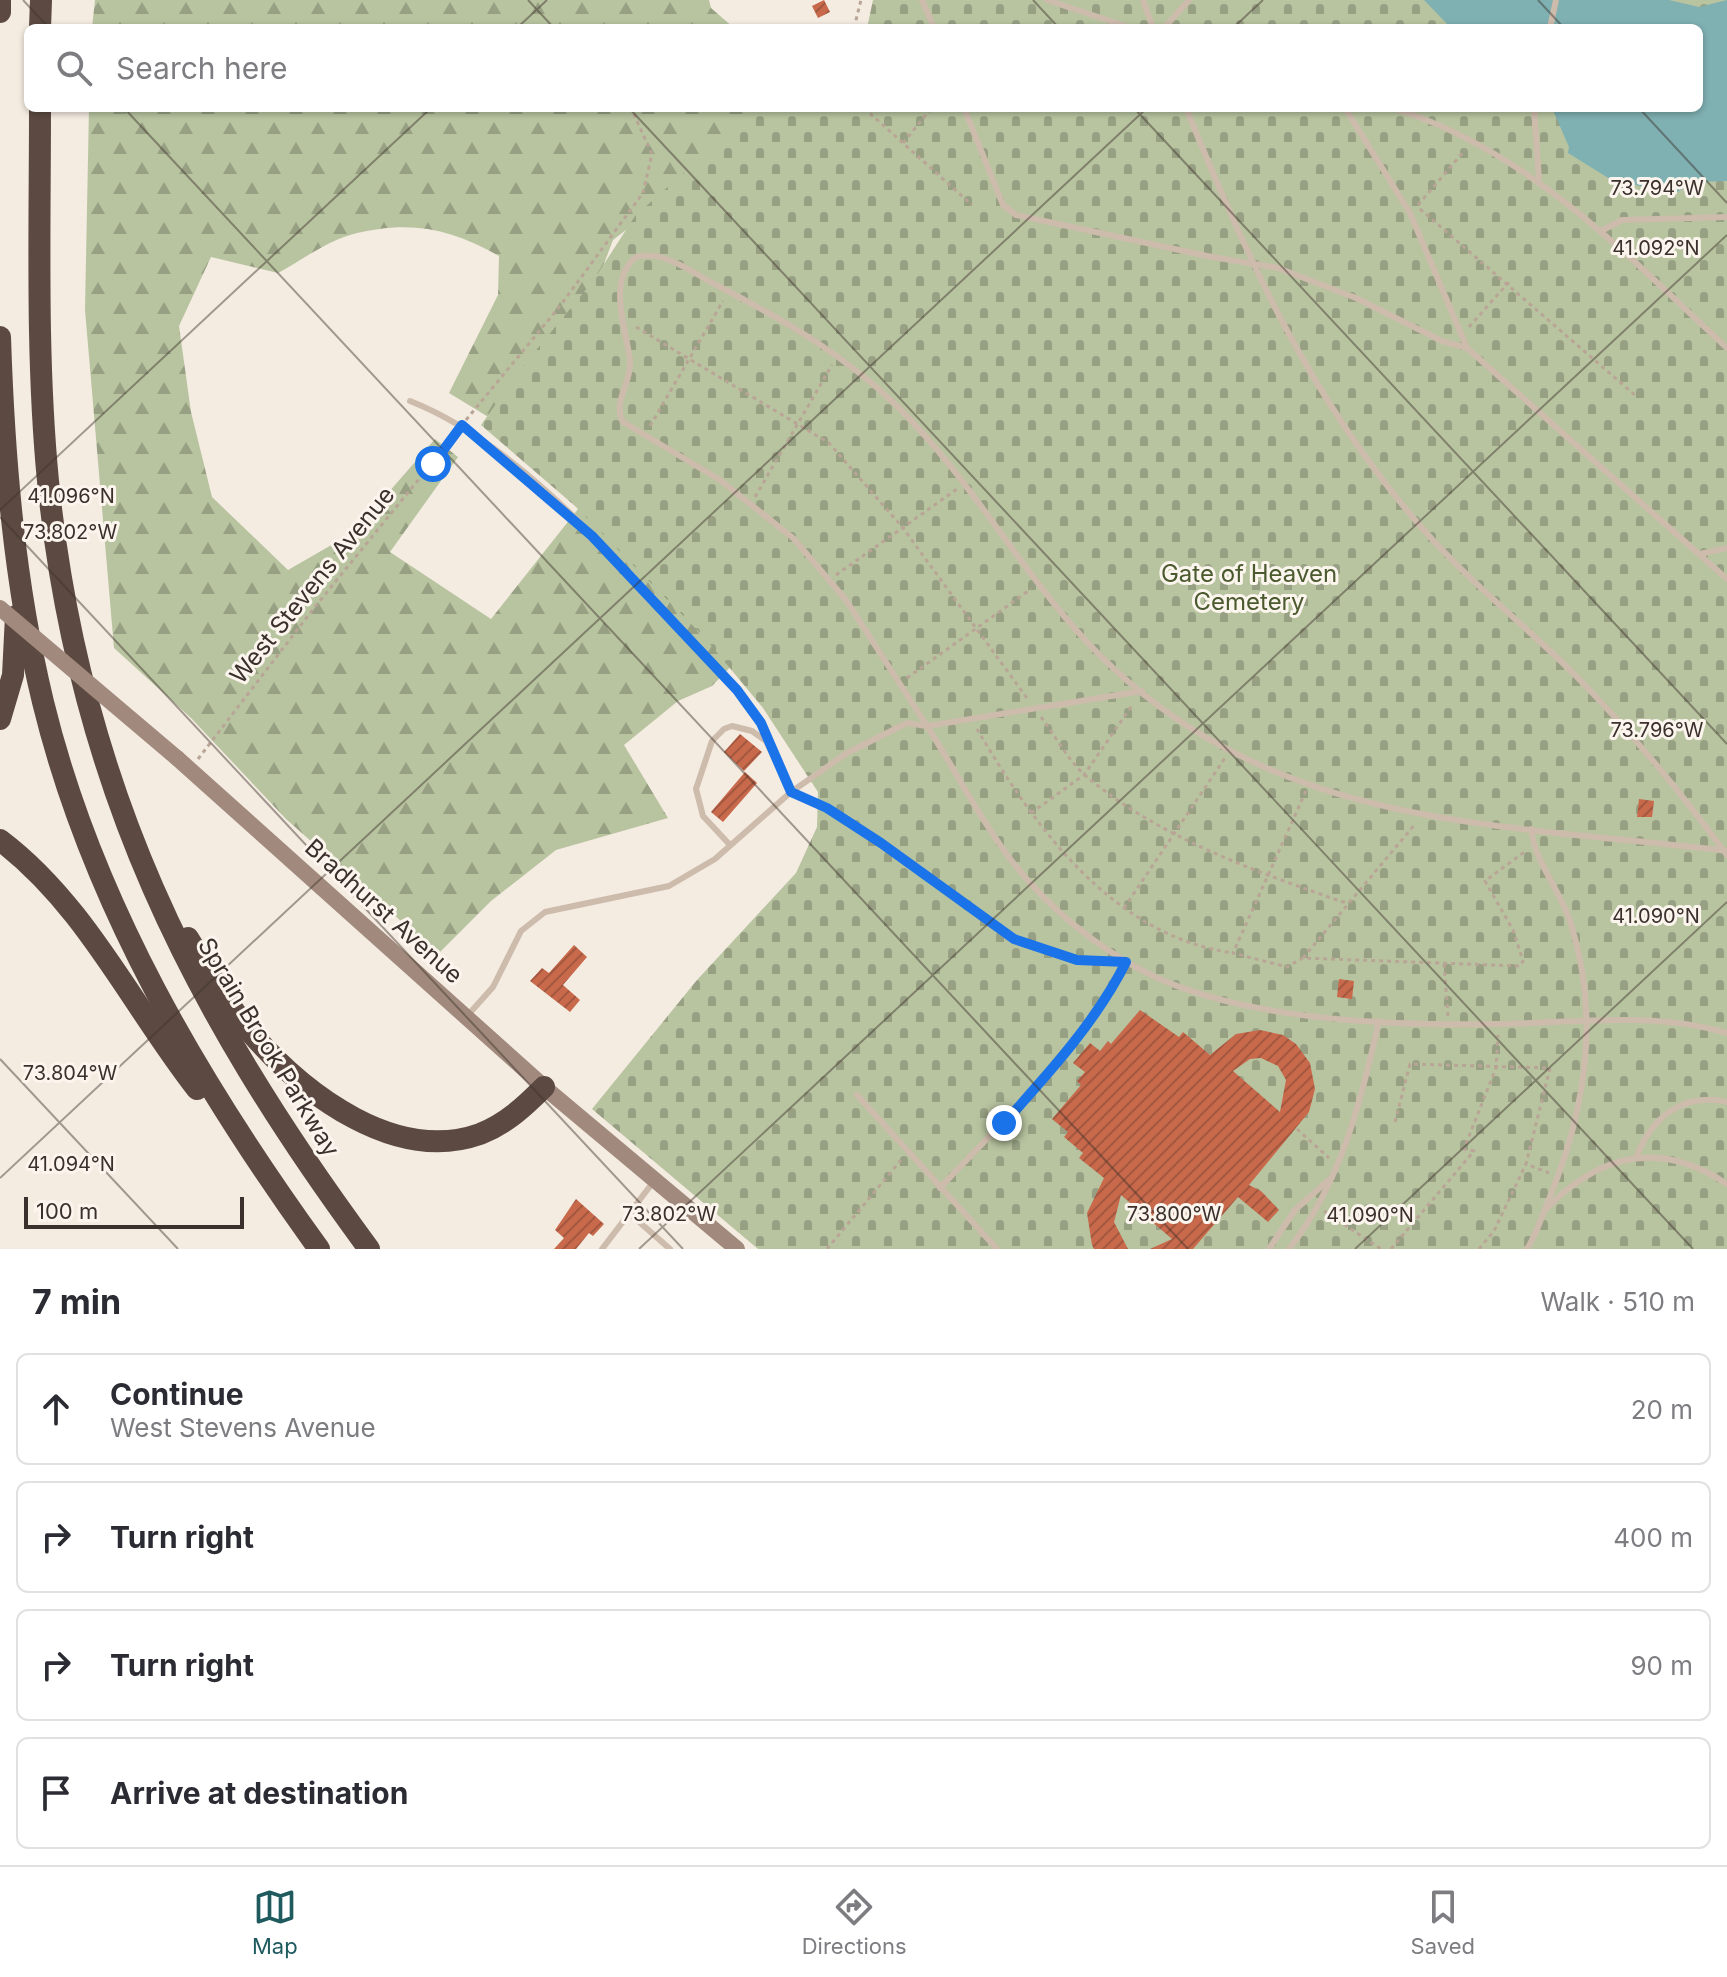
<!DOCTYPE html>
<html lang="en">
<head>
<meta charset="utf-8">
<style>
  body { margin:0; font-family:Inter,sans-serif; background:#f2f2f3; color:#2b2b33 }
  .scale { position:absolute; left:24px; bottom:20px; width:220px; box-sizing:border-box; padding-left:8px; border:4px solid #3b302b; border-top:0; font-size:22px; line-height:28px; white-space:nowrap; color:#3b302b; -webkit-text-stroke:6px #fbf5ee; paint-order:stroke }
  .stop { position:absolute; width:24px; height:24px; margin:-18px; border:6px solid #1a73e8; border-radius:50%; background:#fff }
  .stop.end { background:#1a73e8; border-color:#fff; box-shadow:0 2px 8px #0008 }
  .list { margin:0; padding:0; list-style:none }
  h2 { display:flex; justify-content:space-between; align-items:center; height:104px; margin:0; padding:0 32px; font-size:34px }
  h2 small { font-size:26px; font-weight:400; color:#7c7c81 }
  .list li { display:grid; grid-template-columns:52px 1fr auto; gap:24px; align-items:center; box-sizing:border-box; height:112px; margin:0 16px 16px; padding:0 16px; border:2px solid #e1e1e2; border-radius:12px }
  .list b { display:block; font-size:30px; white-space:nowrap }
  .list p { margin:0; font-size:26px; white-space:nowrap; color:#7c7c81 }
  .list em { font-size:26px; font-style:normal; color:#7c7c81 }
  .icon { flex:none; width:44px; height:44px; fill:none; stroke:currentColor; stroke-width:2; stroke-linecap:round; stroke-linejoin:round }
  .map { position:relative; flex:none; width:1727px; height:1249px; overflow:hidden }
  .search { position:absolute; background:#fff; box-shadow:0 2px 6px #0004; left:24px; right:24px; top:24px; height:88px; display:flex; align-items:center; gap:20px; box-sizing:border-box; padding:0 28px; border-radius:12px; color:#7c7c81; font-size:30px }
  .sheet { height:616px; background:#fff }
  nav { display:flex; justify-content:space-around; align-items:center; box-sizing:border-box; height:112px; border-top:2px solid #e1e1e2; background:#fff; font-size:22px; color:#7c7c81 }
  nav a { display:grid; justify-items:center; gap:4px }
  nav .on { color:#1f5a5e }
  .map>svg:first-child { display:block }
  .forest { fill:url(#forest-firs) }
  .cemetery { fill:url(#cemetery-stones) }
  .water { fill:#7fb0b2 }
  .building { fill:url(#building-hatch); fill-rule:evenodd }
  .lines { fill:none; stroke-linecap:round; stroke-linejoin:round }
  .path { stroke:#b9a596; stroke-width:3; stroke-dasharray:4 4; stroke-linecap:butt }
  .service { stroke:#cdbbac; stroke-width:6 }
  .secondary { stroke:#a18a7d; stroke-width:16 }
  .motorway { stroke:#5c4a42; stroke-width:22 }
  .secondary-bridge { stroke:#a18a7d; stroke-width:16 }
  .route { stroke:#1a73e8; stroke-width:10 }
  .ticks { fill:none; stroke:#3b302b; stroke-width:2; stroke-opacity:0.45 }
  .labels { text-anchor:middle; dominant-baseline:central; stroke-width:6; stroke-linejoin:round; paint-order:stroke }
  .park-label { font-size:24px; fill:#4a5a2e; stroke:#fbf5ee }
  .street-label { font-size:24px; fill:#3b302b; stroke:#fbf5ee }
  .ticks-label { font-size:20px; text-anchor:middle; fill:#3b302b; stroke:#fbf5ee; stroke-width:6; stroke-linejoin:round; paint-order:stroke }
</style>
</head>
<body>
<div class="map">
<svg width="1727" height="1249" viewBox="0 0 1727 1249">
  <defs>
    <pattern id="forest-firs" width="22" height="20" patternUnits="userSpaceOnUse" patternTransform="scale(2)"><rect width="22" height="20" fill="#b8c4a0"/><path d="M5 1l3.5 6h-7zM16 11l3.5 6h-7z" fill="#97a083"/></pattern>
    <pattern id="cemetery-stones" width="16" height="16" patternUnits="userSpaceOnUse" patternTransform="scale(2)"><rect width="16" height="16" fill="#b8c4a0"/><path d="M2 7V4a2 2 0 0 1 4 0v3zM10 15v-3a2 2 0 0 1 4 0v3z" fill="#97a083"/></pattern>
    <pattern id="building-hatch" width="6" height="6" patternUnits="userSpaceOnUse" patternTransform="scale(2)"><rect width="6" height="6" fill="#c8694b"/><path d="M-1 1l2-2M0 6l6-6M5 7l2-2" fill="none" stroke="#a4573f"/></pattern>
  </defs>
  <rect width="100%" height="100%" fill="#f4ebe1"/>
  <g class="forest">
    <polygon points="95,0 709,0 711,8 734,28 92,28"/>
    <path d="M89 108H785L613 240 571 351 516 434 449 393 498 295 499 256C448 227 407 220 350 235 326 242 300 261 278 273L211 257 179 326 191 412 212 497 288 570 354 532 435 439 458 457 390 552 491 619 582 504 740 657 712 686 678 701 624 745 668 818 556 850 491 901 438 954 286 819 191 718 114 648 85 310Z"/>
  </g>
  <polygon class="cemetery" points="873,0 1727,0 1727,1249 758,1249 592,1109 697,980 796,873 817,827 818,792 763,708 705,638 575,506 481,425 523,366 593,281 635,216 757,108 1699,108 1699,28 867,28"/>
  <polygon class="water" points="1424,0 1669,0 1699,7 1727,0 1727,181 1694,182 1674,194 1610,179 1568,153 1569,147 1552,108 1699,108 1699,28 1451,28"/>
  <g class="building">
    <polygon points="824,0 830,12 818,18 812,6"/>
    <polygon points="740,734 762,752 744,771 724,752"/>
    <polygon points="745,772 757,783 723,822 711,812"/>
    <polygon points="1639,799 1654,801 1652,817 1637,817"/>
    <polygon points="574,945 587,957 563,985 580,1000 570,1012 530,981 542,968 549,973"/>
    <polygon points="1339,979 1354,981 1352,999 1337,997"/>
    <path d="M1140 1010 1179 1037 1183 1032 1210 1055 1236 1034 1260 1030 1283 1035 1296 1044 1310 1063 1315 1089 1309 1112 1249 1185 1261 1191 1279 1210 1268 1222 1238 1197 1193 1249H1150L1172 1239 1121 1195 1114 1222 1128 1249H1094L1092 1245 1087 1213 1104 1178 1079 1158 1083 1153 1064 1137 1068 1132 1052 1119 1081 1085 1077 1081 1085 1072 1073 1063 1090 1043 1100 1051 1108 1041 1111 1044ZM1261 1058 1278 1066 1286 1080 1280 1112 1233 1071 1250 1059Z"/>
    <polygon points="576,1199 604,1224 593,1236 589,1233 576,1249 554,1249 564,1238 555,1230"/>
  </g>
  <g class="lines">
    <g class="path">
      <polyline points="854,28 861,0"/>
      <polyline points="864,108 972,205"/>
      <polyline points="903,143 930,110"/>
      <polyline points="1418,205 1465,150"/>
      <polyline points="1420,209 1636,396"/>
      <polyline points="636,327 829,443 903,528 1027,698"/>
      <polyline points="1469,327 1509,282"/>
      <polyline points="466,420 560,306 643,193 652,154 631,108"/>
      <polyline points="650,426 723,301"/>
      <polyline points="755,497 832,365"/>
      <polyline points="836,575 957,489"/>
      <polyline points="907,678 1031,589"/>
      <path d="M1041 717C1055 735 1068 761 1086 776 1159 838 1259 873 1349 904"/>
      <path d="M977 729C1034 826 1112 936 1233 953"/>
      <polyline points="198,759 314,608 454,436"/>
      <polyline points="1306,791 1233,953 1287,967 1303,958 1520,966 1523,961 1513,930 1485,881 1527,850"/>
      <polyline points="1031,813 1084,775 1133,704"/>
      <polyline points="1124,908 1225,758"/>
      <polyline points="1303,958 1416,823"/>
      <polyline points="1444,964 1448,1016"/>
      <polyline points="1395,1122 1410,1064 1550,1068 1526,1164 1549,1173"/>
      <polyline points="1297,1129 1329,1158"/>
      <polyline points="1324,1211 1381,1249"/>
      <polyline points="827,1249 901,1160"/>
      <polyline points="1391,1249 1474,1151 1464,1149 1496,1068 1498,1035"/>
      <polyline points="1479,1249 1494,1231 1526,1164"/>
    </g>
    <g class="service">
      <polyline points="922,0 934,28"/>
      <polyline points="1047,0 1131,28"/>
      <polyline points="1143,0 1153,28"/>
      <polyline points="1164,28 1189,0"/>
      <polyline points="1550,28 1556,0"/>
      <polyline points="964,108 1003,205 1016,215 1207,256 1278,268 1356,298 1442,341 1467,348 1727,579"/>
      <path d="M1186 108C1249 263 1311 401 1422 528 1469 582 1525 625 1575 675 1630 731 1680 791 1727 855"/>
      <polyline points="1345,108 1410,213 1467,348"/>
      <path d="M1393 108C1530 151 1624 253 1727 348"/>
      <polyline points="1534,108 1539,180"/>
      <polyline points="1601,231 1622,220 1727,217"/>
      <path d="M410 401C537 451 642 594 737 690L752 708 769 741"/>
      <polyline points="1700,554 1727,548"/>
      <path d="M1142 691 927 726C956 771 979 818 1011 860 1047 907 1098 949 1151 975 1246 1020 1393 1026 1498 1024 1573 1023 1653 1011 1727 1033"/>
      <path d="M927 726 846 600 793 538 720 480 623 422C612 401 632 383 630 361 627 331 606 281 636 257 664 249 696 275 720 287 784 320 846 356 898 407 969 477 1018 567 1086 641 1263 830 1491 822 1727 851"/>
      <path d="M730 845 703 816 696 789 712 741 724 729 732 726 752 731 766 741 791 792 827 808 881 843 1014 939 1077 960 1126 962C1082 1050 1006 1117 940 1188"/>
      <polyline points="468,1015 493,987 521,931 545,912 669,886 715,859 791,792 847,753 907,723 927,726"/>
      <polyline points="857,1095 997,1249"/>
      <path d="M1636 1158C1651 1118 1682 1092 1727 1102"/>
      <path d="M1545 1210C1599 1154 1659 1139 1727 1184"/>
      <polyline points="629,1213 670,1249"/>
      <polyline points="602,1249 654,1181"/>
      <polyline points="1269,1249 1295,1210 1332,1177"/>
      <path d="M1289 1249C1342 1181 1360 1103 1379 1021"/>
      <path d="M1527 1249C1537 1234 1542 1215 1549 1199 1586 1110 1600 1017 1571 924 1561 891 1535 863 1531 829"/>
    </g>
    <polyline class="secondary" points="177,758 551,1093 737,1249"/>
    <g class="motorway">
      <polyline points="0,12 0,0"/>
      <polyline points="40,28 41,0"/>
      <path d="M40 108C40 232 36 357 48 481 78 783 191 1008 369 1249"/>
      <path d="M0 337C4 459 14 582 43 702 92 903 199 1083 319 1249"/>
      <polyline points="0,719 13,675 16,616"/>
      <path d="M0 840C85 904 132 1006 197 1089"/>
      <path d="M188 938C208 970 227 1005 252 1034 305 1095 396 1164 480 1134 506 1124 525 1106 544 1087"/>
    </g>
    <polyline class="secondary-bridge" points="0,608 177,758"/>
  </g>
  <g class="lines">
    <path class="route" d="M433 464 462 425 592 536 737 690 761 723 791 792 827 808 881 843 1014 939 1077 960 1126 962C1096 1022 1048 1074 1004 1123"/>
  </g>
  <path class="ticks" d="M23 0 49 28M528 0 554 28M1033 0 1059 28M1538 0 1564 28M517 28 547 0M1233 28 1263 0M124 108 1188 1249M629 108 1693 1249M1134 108 1727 744M1639 108 1727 203M0 510 431 108M0 517 683 1249M0 1059 178 1249M0 1178 1147 108M639 1249 1727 235M1355 1249 1727 902"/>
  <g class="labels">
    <g class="park-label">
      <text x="1249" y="573">Gate of Heaven<tspan x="1249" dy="28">Cemetery</tspan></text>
    </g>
    <g class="street-label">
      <text transform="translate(312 585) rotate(-51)">West Stevens Avenue</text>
      <text transform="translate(384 911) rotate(42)">Bradhurst Avenue</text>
      <text transform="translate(269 1047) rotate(59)">Sprain Brook Parkway</text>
    </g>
  </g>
  <g class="ticks-label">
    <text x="1657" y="195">73.794°W</text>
    <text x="1656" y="255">41.092°N</text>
    <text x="71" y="503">41.096°N</text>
    <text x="70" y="539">73.802°W</text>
    <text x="1657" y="737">73.796°W</text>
    <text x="1656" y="923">41.090°N</text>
    <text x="70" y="1080">73.804°W</text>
    <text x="71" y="1171">41.094°N</text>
    <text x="669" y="1221">73.802°W</text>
    <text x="1174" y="1221">73.800°W</text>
    <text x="1370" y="1222">41.090°N</text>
  </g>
</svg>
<div class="scale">100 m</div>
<div class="stop" style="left:433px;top:464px"></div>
<div class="stop end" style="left:1004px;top:1123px"></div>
<div class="search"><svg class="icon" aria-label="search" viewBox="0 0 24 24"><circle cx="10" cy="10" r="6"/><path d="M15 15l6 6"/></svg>Search here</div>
</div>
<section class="sheet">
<h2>7 min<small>Walk · 510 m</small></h2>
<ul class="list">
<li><svg class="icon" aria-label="ahead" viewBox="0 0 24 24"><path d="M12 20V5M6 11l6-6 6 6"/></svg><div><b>Continue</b><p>West Stevens Avenue</p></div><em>20 m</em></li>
<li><svg class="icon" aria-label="right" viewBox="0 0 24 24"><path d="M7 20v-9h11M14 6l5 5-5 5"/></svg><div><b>Turn right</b></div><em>400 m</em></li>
<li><svg class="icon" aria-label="right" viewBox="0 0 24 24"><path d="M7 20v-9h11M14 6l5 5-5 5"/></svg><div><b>Turn right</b></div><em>90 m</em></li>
<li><svg class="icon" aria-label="arrive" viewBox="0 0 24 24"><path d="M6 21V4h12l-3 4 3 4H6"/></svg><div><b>Arrive at destination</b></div></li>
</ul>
</section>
<nav>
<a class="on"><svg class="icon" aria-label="map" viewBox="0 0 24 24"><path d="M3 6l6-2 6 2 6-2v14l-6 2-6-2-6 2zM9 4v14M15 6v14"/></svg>Map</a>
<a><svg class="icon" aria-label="directions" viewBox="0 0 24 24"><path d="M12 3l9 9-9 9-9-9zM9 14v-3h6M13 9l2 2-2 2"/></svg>Directions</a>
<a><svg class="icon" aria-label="saved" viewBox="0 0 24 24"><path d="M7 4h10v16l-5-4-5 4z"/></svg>Saved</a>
</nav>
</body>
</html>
